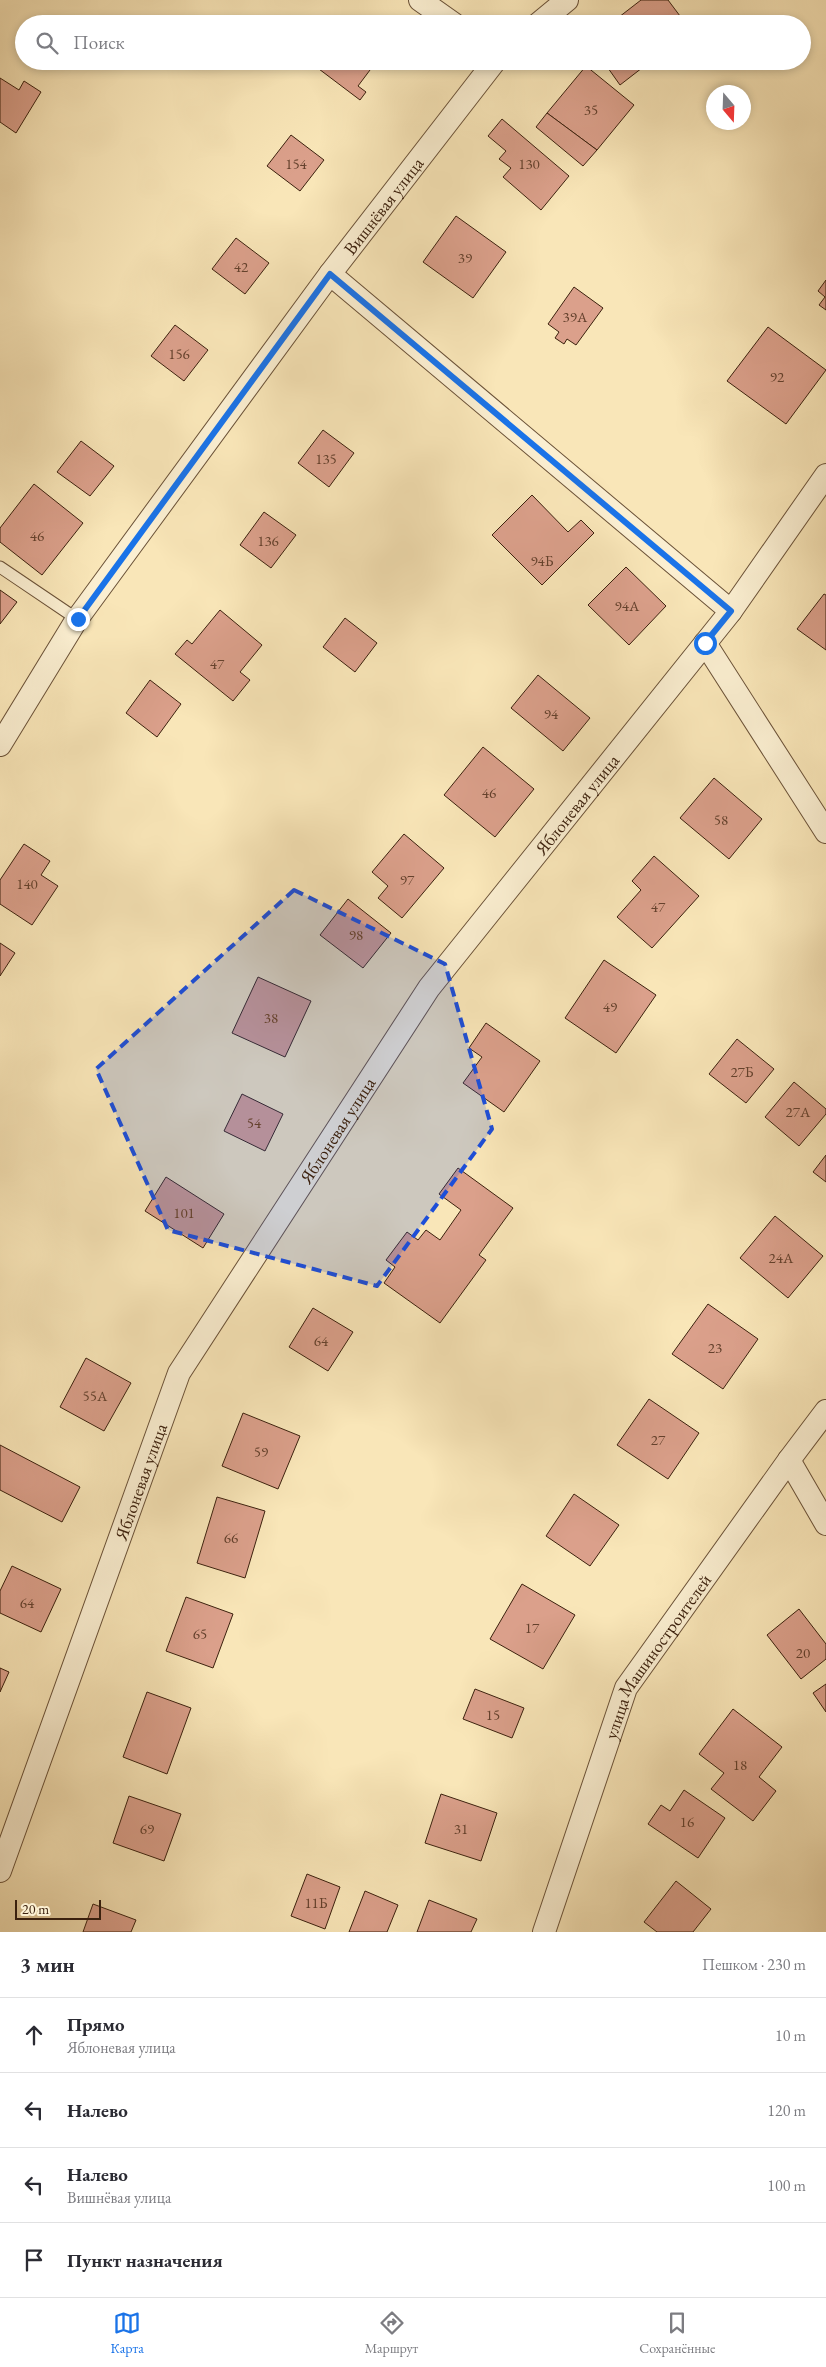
<!DOCTYPE html>
<html lang="ru">
<head>
<meta charset="utf-8">
<style>
  body { margin:0; font-family:"EB Garamond",serif; background:#f2f2f3; color:#2b2b33 }
  .compass { position:absolute; left:706px; top:85px; width:45px; height:45px; border-radius:50%; background:#fff; box-shadow:0 2px 8px #0003; rotate:161deg }
  .scale { position:absolute; left:15px; bottom:12px; width:86px; box-sizing:border-box; padding-left:5px; border:2px solid #3c210e; border-top:0; font-size:14px; line-height:18px; white-space:nowrap; color:#3c210e; -webkit-text-stroke:4px #fbefd1; paint-order:stroke }
  .stop { position:absolute; width:15px; height:15px; margin:-11px; border:4px solid #1a73e8; border-radius:50%; background:#fff }
  .stop.end { background:#1a73e8; border-color:#fff; box-shadow:0 1px 5px #0008 }
  .list { margin:0; padding:0; list-style:none }
  h2 { display:flex; justify-content:space-between; align-items:center; height:65px; margin:0; padding:0 20px; font-size:21px }
  h2 small { font-size:16px; font-weight:400; color:#7c7c81 }
  .list li { display:grid; grid-template-columns:32px 1fr auto; gap:15px; align-items:center; box-sizing:border-box; height:75px; padding:0 20px; border-top:1px solid #e1e1e2 }
  .list b { display:block; font-size:19px; white-space:nowrap }
  .list p { margin:0; font-size:16px; white-space:nowrap; color:#7c7c81 }
  .list em { font-size:16px; font-style:normal; color:#7c7c81 }
  .icon { flex:none; width:28px; height:28px; fill:none; stroke:currentColor; stroke-width:2; stroke-linecap:round; stroke-linejoin:round }
  .map { position:relative; flex:none; width:826px; height:1932px; overflow:hidden }
  .search { position:absolute; background:#fff; box-shadow:0 2px 8px #0003; left:15px; right:15px; top:15px; height:55px; display:flex; align-items:center; gap:12px; box-sizing:border-box; padding:0 18px; border-radius:28px; color:#7c7c81; font-size:19px }
  .sheet { height:365px; background:#fff }
  nav { display:flex; justify-content:space-around; align-items:center; box-sizing:border-box; height:70px; border-top:1px solid #e1e1e2; background:#fff; font-size:14px; color:#7c7c81 }
  nav a { display:grid; justify-items:center; gap:2px }
  nav .on { color:#1a73e8 }
  .map>svg:first-child { display:block }
  .building { fill:#dba08b; stroke:#3c210e }
  .lines { fill:none; stroke-linecap:round; stroke-linejoin:round }
  .lane-casing { stroke:#6b5238; stroke-width:13 }
  .street-casing { stroke:#6b5238; stroke-width:24 }
  .lane { stroke:#fbefd1; stroke-width:11 }
  .street { stroke:#fbefd1; stroke-width:22 }
  .route { stroke:#1a73e8; stroke-width:6 }
  .marked { fill:#1d4ed8; fill-opacity:0.2; stroke:#1d4ed8; stroke-width:4; stroke-dasharray:10 6; stroke-linejoin:round }
  .labels { text-anchor:middle; dominant-baseline:central; stroke-width:4; stroke-linejoin:round; paint-order:stroke }
  .number-label { font-size:15px; fill:#64412d }
  .street-label { font-size:18px; fill:#3c210e; stroke:#fbefd1 }
</style>
</head>
<body>
<div class="map">
<svg width="826" height="1932" viewBox="0 0 826 1932">
  <rect width="100%" height="100%" fill="#f9e6b8"/>
  <filter id="stains"><feTurbulence type="fractalNoise" baseFrequency=".004" numOctaves="4"/><feColorMatrix values="0 0 0 0 .2 0 0 0 0 .09 0 0 0 0 .02 0 0 0 .5 -.17"/></filter>
  <radialGradient id="worn" r=".72"><stop offset=".6" stop-color="#630" stop-opacity="0"/><stop offset="1" stop-color="#630" stop-opacity=".3"/></radialGradient>
  <g class="building">
    <polygon points="641,0 668,0 686,24 610,24"/>
    <polygon points="318,61 374,61 376,62 358,86 366,92 360,100 315,66"/>
    <polygon points="603,61 651,61 620,85"/>
    <polygon points="586,66 634,105 597,150 547,113"/>
    <polygon points="0,78 19,90 24,81 41,92 16,133 0,122"/>
    <polygon points="547,113 597,150 583,166 536,127"/>
    <polygon points="502,119 569,176 541,210 503,177 511,168 499,159 506,151 488,136"/>
    <polygon points="291,135 324,160 300,191 267,166"/>
    <polygon points="456,216 506,252 473,298 423,262"/>
    <polygon points="236,238 269,263 245,294 212,269"/>
    <polygon points="826,280 826,310 819,305 825,297 818,291"/>
    <polygon points="574,287 603,308 576,345 567,339 564,344 555,338 559,332 548,324"/>
    <polygon points="175,325 208,350 184,381 151,356"/>
    <polygon points="768,327 826,370 786,424 727,381"/>
    <polygon points="323,430 354,453 329,487 298,463"/>
    <polygon points="81,441 114,466 90,496 57,472"/>
    <polygon points="34,484 83,523 42,575 0,542 0,528"/>
    <polygon points="532,495 568,532 581,520 594,533 542,585 492,535"/>
    <polygon points="264,512 296,535 271,568 240,545"/>
    <polygon points="626,567 666,606 629,645 588,605"/>
    <polygon points="0,590 17,602 0,624"/>
    <polygon points="824,594 826,595 826,650 797,629"/>
    <polygon points="220,610 262,645 240,672 250,680 233,701 175,654 187,640 192,644"/>
    <polygon points="345,618 377,643 355,672 323,647"/>
    <polygon points="538,675 590,718 563,751 511,708"/>
    <polygon points="150,680 181,704 157,737 126,713"/>
    <polygon points="483,747 534,789 495,837 444,795"/>
    <polygon points="714,778 762,819 729,859 680,818"/>
    <polygon points="404,834 444,868 402,918 378,898 388,886 372,872"/>
    <polygon points="24,844 50,861 41,875 58,886 32,925 0,904 0,880"/>
    <polygon points="654,856 699,896 652,948 617,917 641,890 632,881"/>
    <polygon points="348,899 391,933 363,968 320,935"/>
    <polygon points="0,943 15,953 0,976"/>
    <polygon points="604,960 656,995 616,1053 565,1018"/>
    <polygon points="258,977 311,1001 285,1057 232,1033"/>
    <polygon points="486,1023 540,1061 504,1112 463,1083 482,1057 469,1048"/>
    <polygon points="737,1039 774,1069 746,1103 709,1074"/>
    <polygon points="794,1082 826,1109 826,1114 799,1146 765,1117"/>
    <polygon points="242,1094 283,1114 265,1151 224,1131"/>
    <polygon points="826,1155 826,1182 813,1172"/>
    <polygon points="458,1168 513,1208 479,1255 486,1260 440,1323 384,1283 395,1267 386,1260 407,1232 418,1240 426,1230 440,1240 461,1210 439,1194"/>
    <polygon points="166,1177 224,1214 203,1248 145,1211"/>
    <polygon points="775,1216 823,1256 788,1298 740,1258"/>
    <polygon points="708,1304 758,1339 723,1389 672,1354"/>
    <polygon points="313,1308 353,1332 328,1371 289,1347"/>
    <polygon points="86,1358 131,1383 104,1431 60,1407"/>
    <polygon points="649,1399 699,1433 668,1479 617,1445"/>
    <polygon points="243,1413 300,1436 278,1489 222,1466"/>
    <polygon points="0,1445 80,1487 62,1522 0,1490"/>
    <polygon points="574,1494 619,1525 590,1566 546,1536"/>
    <polygon points="217,1497 265,1511 245,1578 197,1563"/>
    <polygon points="12,1566 61,1589 41,1632 0,1613 0,1591"/>
    <polygon points="522,1584 575,1615 543,1669 490,1639"/>
    <polygon points="186,1597 233,1614 213,1668 166,1651"/>
    <polygon points="799,1609 826,1644 826,1659 801,1679 767,1635"/>
    <polygon points="0,1668 9,1672 0,1692"/>
    <polygon points="826,1684 826,1712 813,1693"/>
    <polygon points="475,1689 524,1708 512,1738 463,1719"/>
    <polygon points="147,1692 191,1708 167,1774 123,1757"/>
    <polygon points="733,1709 782,1747 759,1777 776,1791 753,1821 711,1789 724,1773 699,1754"/>
    <polygon points="684,1790 725,1818 698,1858 648,1824 661,1805 670,1811"/>
    <polygon points="441,1794 497,1813 481,1861 425,1843"/>
    <polygon points="129,1796 181,1814 164,1861 113,1843"/>
    <polygon points="307,1874 340,1887 325,1929 291,1916"/>
    <polygon points="676,1881 711,1909 693,1932 657,1932 644,1922"/>
    <polygon points="365,1891 398,1905 387,1932 349,1932"/>
    <polygon points="429,1900 477,1919 471,1932 417,1932"/>
    <polygon points="93,1904 136,1920 131,1932 83,1932"/>
  </g>
  <g class="lines">
    <g class="lane-casing">
      <polyline id="lane" points="0,567 77,619"/>
    </g>
    <g class="street-casing">
      <g id="street">
        <polyline points="420,0 454,24"/>
        <polyline points="538,24 567,0"/>
        <polyline points="330,274 731,611"/>
        <polyline points="705,643 826,832"/>
        <path id="s1" d="M0 745 77 619 330 274 495 61"/>
        <polyline points="789,1460 826,1524"/>
        <path id="s2" d="M0 1871 179 1373 429 988 731 611 826 475"/>
        <path id="s3" d="M544 1932 626 1688 789 1460 826 1411"/>
      </g>
    </g>
    <use href="#lane" class="lane"/>
    <use href="#street" class="street"/>
  </g>
  <g class="lines">
    <polyline class="route" points="78,619 330,274 731,611 705,643"/>
  </g>
  <path class="marked" d="M294 890 445 964 492 1129 377 1286 168 1230 96 1069Z"/>
  <g class="labels">
    <g class="number-label">
      <text x="591" y="109">35</text>
      <text x="296" y="163">154</text>
      <text x="529" y="163">130</text>
      <text x="465" y="257">39</text>
      <text x="241" y="266">42</text>
      <text x="575" y="316">39А</text>
      <text x="179" y="353">156</text>
      <text x="777" y="376">92</text>
      <text x="326" y="458">135</text>
      <text x="37" y="535">46</text>
      <text x="268" y="540">136</text>
      <text x="542" y="560">94Б</text>
      <text x="627" y="605">94А</text>
      <text x="217" y="663">47</text>
      <text x="551" y="713">94</text>
      <text x="489" y="792">46</text>
      <text x="721" y="819">58</text>
      <text x="407" y="879">97</text>
      <text x="27" y="883">140</text>
      <text x="658" y="906">47</text>
      <text x="356" y="934">98</text>
      <text x="610" y="1006">49</text>
      <text x="271" y="1017">38</text>
      <text x="742" y="1071">27Б</text>
      <text x="798" y="1111">27А</text>
      <text x="254" y="1122">54</text>
      <text x="184" y="1212">101</text>
      <text x="781" y="1257">24А</text>
      <text x="321" y="1340">64</text>
      <text x="715" y="1347">23</text>
      <text x="95" y="1395">55А</text>
      <text x="658" y="1439">27</text>
      <text x="261" y="1451">59</text>
      <text x="231" y="1537">66</text>
      <text x="27" y="1602">64</text>
      <text x="532" y="1627">17</text>
      <text x="200" y="1633">65</text>
      <text x="803" y="1652">20</text>
      <text x="493" y="1714">15</text>
      <text x="740" y="1764">18</text>
      <text x="687" y="1821">16</text>
      <text x="147" y="1828">69</text>
      <text x="461" y="1828">31</text>
      <text x="316" y="1902">11Б</text>
    </g>
    <g class="street-label">
      <text stroke="none"><textPath href="#s1" startOffset="662">Вишнёвая улица</textPath></text>
      <text stroke="none"><textPath href="#s2" startOffset="1224">Яблоневая улица</textPath></text>
      <text stroke="none"><textPath href="#s2" startOffset="819">Яблоневая улица</textPath></text>
      <text stroke="none"><textPath href="#s2" startOffset="414">Яблоневая улица</textPath></text>
      <text stroke="none"><textPath href="#s3" startOffset="300">улица Машиностроителей</textPath></text>
    </g>
  </g>
  <rect width="100%" height="100%" filter="url(#stains)"/>
  <rect width="100%" height="100%" fill="url(#worn)"/>
</svg>
<svg class="compass" viewBox="-18 -18 36 36"><path d="M0-13l5 13h-10z" fill="#e53935"/><path d="M0 13l5-13h-10z" fill="#7c7c81"/></svg>
<div class="scale">20 m</div>
<div class="stop" style="left:705px;top:643px"></div>
<div class="stop end" style="left:78px;top:619px"></div>
<div class="search"><svg class="icon" aria-label="search" viewBox="0 0 24 24"><circle cx="10" cy="10" r="6"/><path d="M15 15l6 6"/></svg>Поиск</div>
</div>
<section class="sheet">
<h2>3 мин<small>Пешком · 230 m</small></h2>
<ul class="list">
<li><svg class="icon" aria-label="ahead" viewBox="0 0 24 24"><path d="M12 20V5M6 11l6-6 6 6"/></svg><div><b>Прямо</b><p>Яблоневая улица</p></div><em>10 m</em></li>
<li><svg class="icon" aria-label="left" viewBox="0 0 24 24"><path d="M17 20v-9H6M10 6l-5 5 5 5"/></svg><div><b>Налево</b></div><em>120 m</em></li>
<li><svg class="icon" aria-label="left" viewBox="0 0 24 24"><path d="M17 20v-9H6M10 6l-5 5 5 5"/></svg><div><b>Налево</b><p>Вишнёвая улица</p></div><em>100 m</em></li>
<li><svg class="icon" aria-label="arrive" viewBox="0 0 24 24"><path d="M6 21V4h12l-3 4 3 4H6"/></svg><div><b>Пункт назначения</b></div></li>
</ul>
</section>
<nav>
<a class="on"><svg class="icon" aria-label="map" viewBox="0 0 24 24"><path d="M3 6l6-2 6 2 6-2v14l-6 2-6-2-6 2zM9 4v14M15 6v14"/></svg>Карта</a>
<a><svg class="icon" aria-label="directions" viewBox="0 0 24 24"><path d="M12 3l9 9-9 9-9-9zM9 14v-3h6M13 9l2 2-2 2"/></svg>Маршрут</a>
<a><svg class="icon" aria-label="saved" viewBox="0 0 24 24"><path d="M7 4h10v16l-5-4-5 4z"/></svg>Сохранённые</a>
</nav>
</body>
</html>
